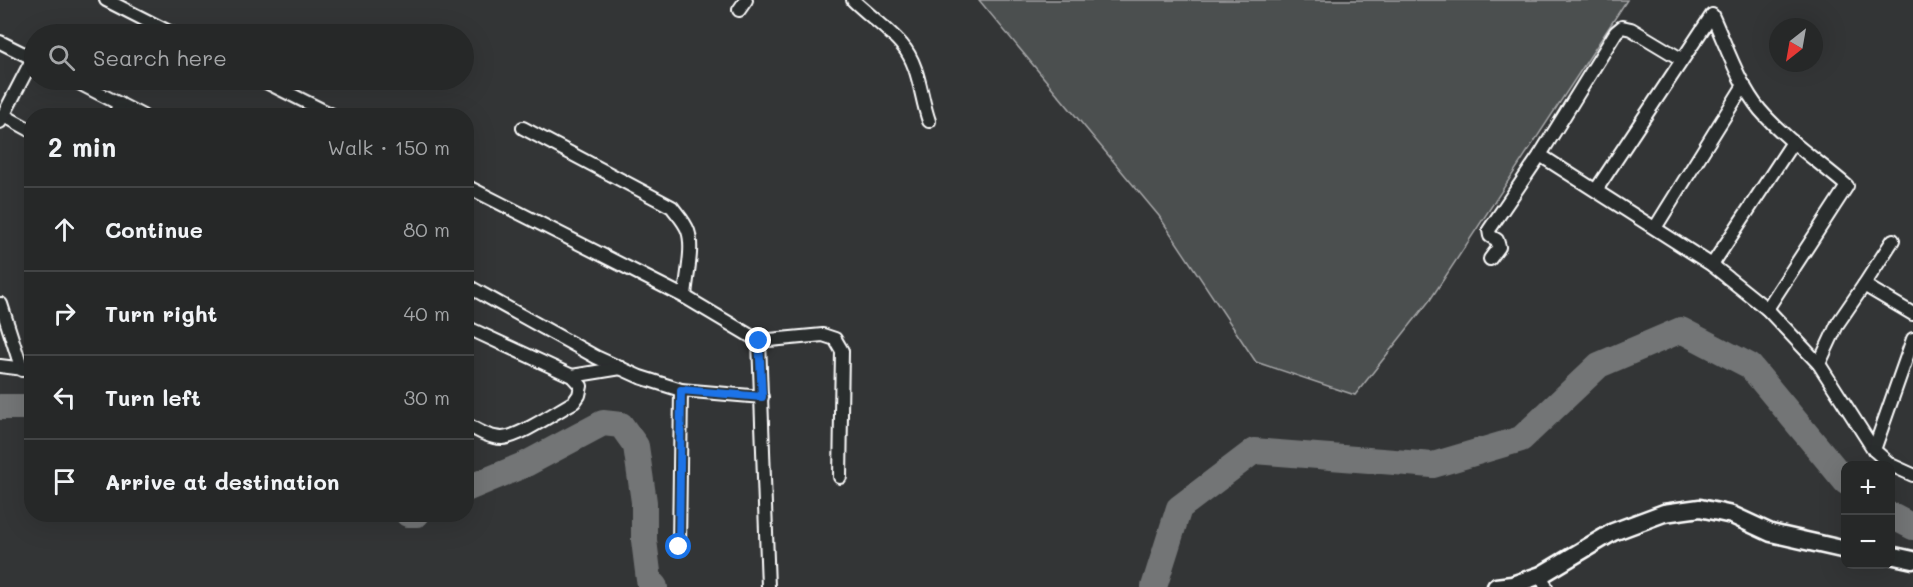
<!DOCTYPE html>
<html lang="en">
<head>
<meta charset="utf-8">
<style>
  body { margin:0; font-family:Mali,sans-serif; background:#2e3030; color:#f1f3f6 }
  .controls { position:absolute; right:18px; bottom:18px; display:grid; overflow:hidden; border-radius:12px; box-shadow:0 6px 24px #0002 }
  .controls button { width:54px; height:54px; display:grid; place-items:center; padding:0; border:0; border-bottom:2px solid #424445; background:#262828; color:#f1f3f6; font:30px sans-serif }
  .compass { position:absolute; left:1769px; top:18px; width:54px; height:54px; border-radius:50%; background:#262828; box-shadow:0 6px 24px #0002; rotate:211deg }
  .stop { position:absolute; width:18px; height:18px; margin:-14px; border:4px solid #1a73e8; border-radius:50%; background:#fff }
  .stop.end { background:#1a73e8; border-color:#fff; box-shadow:0 2px 6px #0008 }
  .list { margin:0; padding:0; list-style:none }
  h2 { display:flex; justify-content:space-between; align-items:center; height:78px; margin:0; padding:0 24px; font-size:26px }
  h2 small { font-size:20px; font-weight:400; color:#a4a6a8 }
  .list li { display:grid; grid-template-columns:39px 1fr auto; gap:18px; align-items:center; box-sizing:border-box; height:84px; padding:0 24px; border-top:2px solid #424445 }
  .list b { display:block; font-size:22px; white-space:nowrap }
  .list em { font-size:20px; font-style:normal; color:#a4a6a8 }
  .icon { flex:none; width:33px; height:33px; fill:none; stroke:currentColor; stroke-width:2; stroke-linecap:round; stroke-linejoin:round }
  .map { position:relative; flex:none; width:1913px; height:587px; overflow:hidden }
  .search { position:absolute; background:#262828; box-shadow:0 6px 24px #0002; left:24px; top:24px; width:450px; height:66px; display:flex; align-items:center; gap:15px; box-sizing:border-box; padding:0 21px; border-radius:33px; color:#a4a6a8; font-size:22px }
  .panel { position:absolute; background:#262828; box-shadow:0 6px 24px #0002; left:24px; top:108px; width:450px; height:414px; border-radius:24px }
  .map>svg:first-child { display:block }
  .green { fill:#4c4f50; stroke:#a6a7a8; stroke-width:1.5 }
  .lines { fill:none; stroke-linecap:round; stroke-linejoin:round }
  .river { stroke:#737576; stroke-width:26 }
  .street-casing { stroke:#fff; stroke-width:16 }
  .secondary-casing { stroke:#fff; stroke-width:21 }
  .street { stroke:#2a2d2e; stroke-width:12 }
  .secondary { stroke:#2a2d2e; stroke-width:16 }
  .route { stroke:#1a73e8; stroke-width:8 }
</style>
</head>
<body>
<div class="map">
<svg width="1913" height="587" viewBox="0 0 1913 587">
  <rect width="100%" height="100%" fill="#333536"/>
  <filter id="ink" filterUnits="userSpaceOnUse"><feTurbulence type="fractalNoise" baseFrequency=".0167" numOctaves="2"/><feDisplacementMap in="SourceGraphic" scale="12" xChannelSelector="R" yChannelSelector="G"/><feConvolveMatrix kernelMatrix="1 2 1 2 8 2 1 2 1" color-interpolation-filters="sRGB"/></filter>
  <g filter="url(#ink)">
    <polygon class="green" points="979,0 1627,0 1430,300 1355,395 1256,362 1159,216"/>
    <g class="lines">
      <g class="river">
        <polyline points="0,407 32,407"/>
        <polyline points="466,489 526,464 603,423 621,425 636,446 644,502 644,540 649,580 655,587"/>
        <polyline points="408,514 417,514"/>
        <polyline points="1890,515 1913,527"/>
        <polyline points="1154,587 1179,508 1254,451 1433,465 1521,439 1599,365 1681,330 1750,366 1846,482"/>
      </g>
      <g class="street-casing">
        <g id="street">
          <polyline points="106,0 173,34"/>
          <path d="M853 0C867 14 891 31 902 45 920 66 920 96 929 121"/>
          <polyline points="739,10 746,0"/>
          <polyline points="0,42 34,59"/>
          <polyline points="73,80 143,116"/>
          <polyline points="262,80 334,116"/>
          <polyline points="3,115 32,131"/>
          <polyline points="114,116 120,104"/>
          <polyline points="0,122 33,58"/>
          <path d="M523 128 672 207C677 214 685 222 688 231 694 248 686 278 685 297"/>
          <polyline points="1540,155 1712,265 1767,309 1819,364 1874,450 1891,465 1913,475"/>
          <polyline points="466,186 685,297 759,341 768,587"/>
          <path d="M1596 190 1712 15C1726 45 1739 85 1760 110 1785 139 1818 161 1847 186L1767 309"/>
          <polyline points="1655,228 1744,85"/>
          <polyline points="1893,240 1864,285 1913,314"/>
          <polyline points="1490,259 1499,247 1497,240 1490,236 1489,230 1540,155 1616,32 1622,27 1631,29 1681,59"/>
          <polyline points="1712,265 1793,142"/>
          <polyline points="466,285 596,357 640,377 681,390 762,397"/>
          <polyline points="1,304 22,370"/>
          <path d="M466 327 572 376 581 386 579 395 574 402C557 411 520 437 502 438 489 438 477 430 466 424"/>
          <polyline points="759,341 823,335 835,339 842,351 840,477"/>
          <polyline points="1819,364 1838,323 1864,285"/>
          <polyline points="0,366 32,370"/>
          <polyline points="572,376 621,368"/>
          <polyline points="1874,450 1913,339"/>
          <polyline points="679,547 681,390"/>
          <polyline points="1541,575 1546,587"/>
        </g>
      </g>
      <g class="secondary-casing">
        <g id="secondary">
          <polyline points="1890,555 1913,560"/>
          <polyline points="1496,587 1512,585 1541,575 1613,532 1664,513 1700,508 1732,515 1771,533 1846,550"/>
        </g>
      </g>
      <use href="#street" class="street"/>
      <use href="#secondary" class="secondary"/>
    </g>
  </g>
  <g class="lines" filter="url(#ink)">
    <polyline class="route" points="679,547 681,390 762,397 759,341"/>
  </g>
</svg>
<div class="controls">
<button>+</button>
<button>−</button>
</div>
<svg class="compass" viewBox="-18 -18 36 36"><path d="M0-13l5 13h-10z" fill="#e53935"/><path d="M0 13l5-13h-10z" fill="#a4a6a8"/></svg>
<div class="stop" style="left:679px;top:547px"></div>
<div class="stop end" style="left:759px;top:341px"></div>
<div class="search"><svg class="icon" aria-label="search" viewBox="0 0 24 24"><circle cx="10" cy="10" r="6"/><path d="M15 15l6 6"/></svg>Search here</div>
<section class="panel">
<h2>2 min<small>Walk · 150 m</small></h2>
<ul class="list">
<li><svg class="icon" aria-label="ahead" viewBox="0 0 24 24"><path d="M12 20V5M6 11l6-6 6 6"/></svg><div><b>Continue</b></div><em>80 m</em></li>
<li><svg class="icon" aria-label="right" viewBox="0 0 24 24"><path d="M7 20v-9h11M14 6l5 5-5 5"/></svg><div><b>Turn right</b></div><em>40 m</em></li>
<li><svg class="icon" aria-label="left" viewBox="0 0 24 24"><path d="M17 20v-9H6M10 6l-5 5 5 5"/></svg><div><b>Turn left</b></div><em>30 m</em></li>
<li><svg class="icon" aria-label="arrive" viewBox="0 0 24 24"><path d="M6 21V4h12l-3 4 3 4H6"/></svg><div><b>Arrive at destination</b></div></li>
</ul>
</section>
</div>
</body>
</html>
